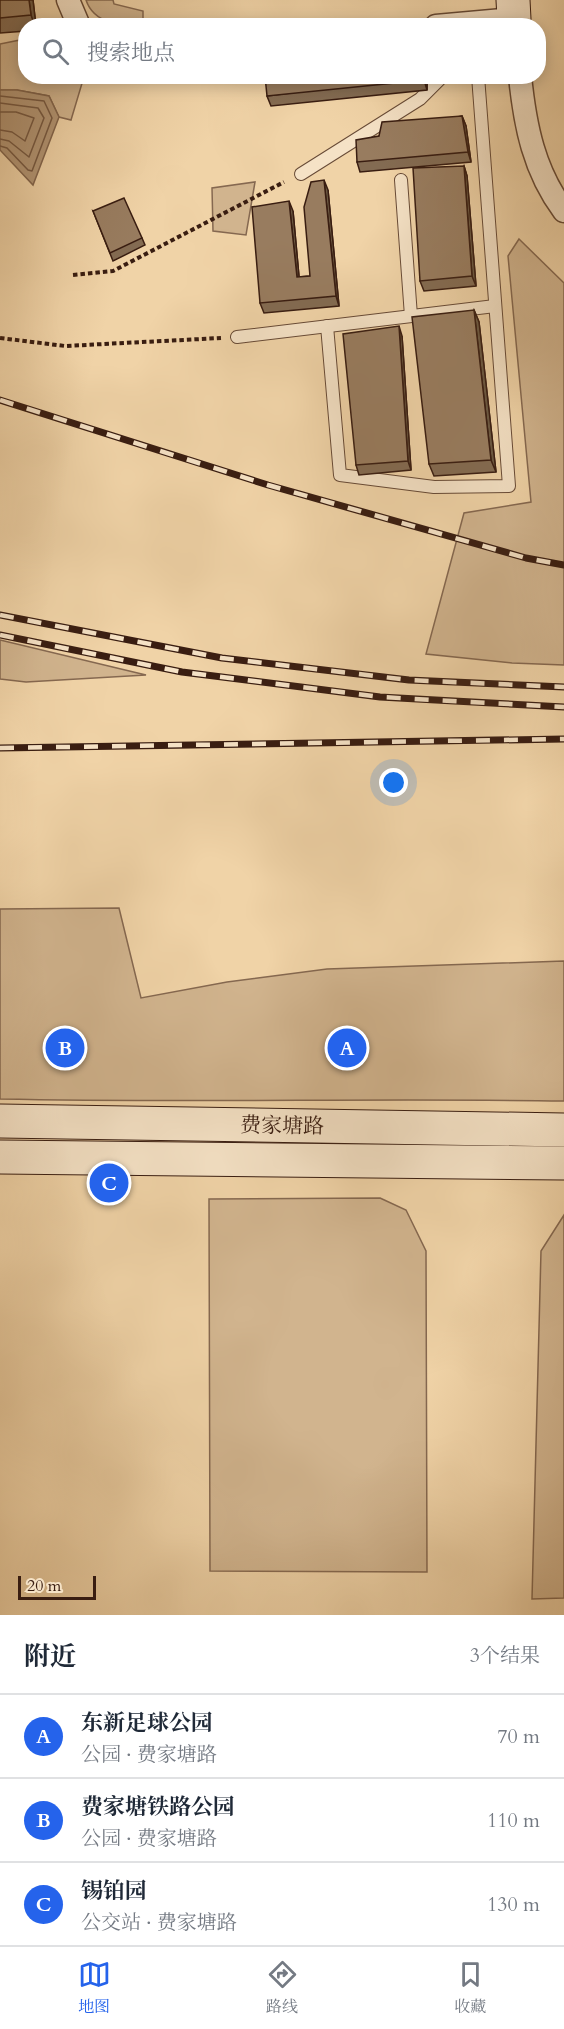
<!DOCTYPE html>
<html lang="zh">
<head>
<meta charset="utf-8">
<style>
  body { margin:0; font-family:Cardo,"Noto Serif SC",serif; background:#f2f2f3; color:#1f2937 }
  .scale { position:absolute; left:18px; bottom:15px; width:78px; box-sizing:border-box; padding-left:6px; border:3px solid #391d11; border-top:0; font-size:16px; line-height:21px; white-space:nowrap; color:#391d11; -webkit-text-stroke:4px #f5e2c6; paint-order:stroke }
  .you { position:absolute; left:394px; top:783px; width:21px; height:21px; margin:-15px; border:4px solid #fff; border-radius:50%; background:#1a73e8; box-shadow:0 0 0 9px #1a73e833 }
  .badge { display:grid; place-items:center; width:39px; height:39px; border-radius:50%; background:#2563eb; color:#fff; font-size:20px; font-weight:700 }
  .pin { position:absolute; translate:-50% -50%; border:3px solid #fff; box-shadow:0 2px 6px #0006 }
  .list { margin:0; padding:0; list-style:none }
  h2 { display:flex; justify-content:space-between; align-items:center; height:78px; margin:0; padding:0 24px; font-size:26px }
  h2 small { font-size:20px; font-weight:400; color:#747a83 }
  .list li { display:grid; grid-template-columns:39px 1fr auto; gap:18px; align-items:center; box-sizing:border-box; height:84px; padding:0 24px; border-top:2px solid #e0e1e3 }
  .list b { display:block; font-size:22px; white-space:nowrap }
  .list p { margin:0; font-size:20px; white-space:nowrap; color:#747a83 }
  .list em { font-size:20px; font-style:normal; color:#747a83 }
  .icon { flex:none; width:33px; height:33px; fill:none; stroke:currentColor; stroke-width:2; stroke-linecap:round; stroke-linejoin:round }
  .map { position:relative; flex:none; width:564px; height:1615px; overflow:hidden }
  .search { position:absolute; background:#fff; box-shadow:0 3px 15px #0003; left:18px; right:18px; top:18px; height:66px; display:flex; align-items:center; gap:15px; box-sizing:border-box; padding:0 21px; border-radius:24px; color:#747a83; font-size:22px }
  .sheet { height:330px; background:#fff }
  nav { display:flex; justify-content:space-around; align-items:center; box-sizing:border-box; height:84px; border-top:2px solid #e0e1e3; background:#fff; font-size:16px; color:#747a83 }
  nav a { display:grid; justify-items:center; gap:3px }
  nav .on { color:#2563eb }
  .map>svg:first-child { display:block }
  .green { fill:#d1b48e; stroke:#856850; stroke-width:1.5 }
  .water { fill:#b29574; stroke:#82654c; stroke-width:1.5 }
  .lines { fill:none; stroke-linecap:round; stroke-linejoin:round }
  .shore { stroke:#765942; stroke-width:1.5 }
  .lane-casing { stroke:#674a36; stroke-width:14 }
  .street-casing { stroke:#674a36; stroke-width:25 }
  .secondary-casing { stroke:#391d11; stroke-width:35 }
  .path { stroke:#391d11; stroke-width:4; stroke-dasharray:4.5 3; stroke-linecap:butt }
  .lane { stroke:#f5e2c6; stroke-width:12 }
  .street { stroke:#f5e2c6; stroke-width:22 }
  .secondary { stroke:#f5e2c6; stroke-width:33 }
  .rail-casing { stroke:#391d11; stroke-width:7 }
  .rail { stroke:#f5e2c6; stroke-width:4.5; stroke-dasharray:14; stroke-linecap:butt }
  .wall { fill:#836b52; stroke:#391d11; stroke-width:1.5 }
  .shaded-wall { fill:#6a5742; stroke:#391d11; stroke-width:1.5 }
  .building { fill:#987c5f; stroke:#391d11; stroke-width:1.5 }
  .labels { text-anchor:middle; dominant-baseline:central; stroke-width:5; stroke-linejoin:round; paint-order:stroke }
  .street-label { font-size:21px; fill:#391d11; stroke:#f5e2c6 }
</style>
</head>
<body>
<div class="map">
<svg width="564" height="1615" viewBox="0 0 564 1615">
  <rect width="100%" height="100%" fill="#f0d3a7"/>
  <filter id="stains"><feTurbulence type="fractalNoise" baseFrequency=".00333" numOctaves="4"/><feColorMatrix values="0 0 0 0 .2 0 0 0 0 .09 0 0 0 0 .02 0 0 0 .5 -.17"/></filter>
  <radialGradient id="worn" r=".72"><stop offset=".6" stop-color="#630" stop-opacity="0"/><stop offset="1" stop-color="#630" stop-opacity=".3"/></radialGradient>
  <g class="green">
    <path d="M86 0H113L114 4 143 11V25C121 26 94 24 86 0Z"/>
    <polygon points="25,39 26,76 80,77 83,80 71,120 59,117 49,96 17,90 0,90 0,44"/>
    <polygon points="255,182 246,235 213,231 212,188"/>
    <polygon points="519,239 564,283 564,665 512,663 426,654 464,513 531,502 508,256"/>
    <polygon points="0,640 146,675 26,682 0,679"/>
    <path d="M119 908 141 998 227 982 327 969 564 961V1101C376 1098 188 1103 0 1099V909Z"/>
    <polygon points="380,1198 406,1210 426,1251 427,1572 210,1571 209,1199"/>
    <polygon points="564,1215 564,1598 532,1599 541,1251"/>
  </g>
  <polygon class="water" points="0,90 17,90 49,96 59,117 33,185 0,150"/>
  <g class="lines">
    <g class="shore">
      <polyline points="0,96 44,101 52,118 32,171 28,170 7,148 0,146"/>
      <polyline points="0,103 38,108 44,118 29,157 9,141 0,139"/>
      <polyline points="0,112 16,112 34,118 25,141 12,132 0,130"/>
    </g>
    <g class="lane-casing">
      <g id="lane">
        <polyline points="301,174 420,99 443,76"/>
        <polyline points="401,180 411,316"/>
        <polyline points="327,326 340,475 434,487 509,486 478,76"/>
        <polyline points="237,337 495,306"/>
      </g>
    </g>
    <g class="street-casing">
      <g id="street">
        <polyline points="68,0 79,26"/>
        <polyline points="436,26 514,19 515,26"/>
        <path d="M520 76C525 126 534 171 564 211"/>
      </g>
    </g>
    <g class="secondary-casing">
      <g id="secondary">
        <polyline points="513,0 514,19"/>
        <polyline points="0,1121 564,1130"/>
        <polyline points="0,1157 564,1163"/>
      </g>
    </g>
    <g class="path">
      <polyline points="73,275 113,271 284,182"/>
      <polyline points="0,338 65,346 221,338"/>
    </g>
    <use href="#lane" class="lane"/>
    <use href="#street" class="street"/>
    <use href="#secondary" class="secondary"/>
    <g class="rail-casing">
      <g id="rail">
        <polyline points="0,400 268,485 526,558 564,565"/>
        <polyline points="0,615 222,658 409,680 564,687"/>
        <polyline points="0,635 182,672 380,697 564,707"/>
        <polyline points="0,748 564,739"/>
      </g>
    </g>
    <use href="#rail" class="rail"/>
  </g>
  <g class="wall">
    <polygon points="0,0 33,0 36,26 26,26 26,31 0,33"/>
    <polygon points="427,76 427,90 271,106 267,96"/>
    <polygon points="462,116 466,126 471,162 360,172 357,162 379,136"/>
    <polygon points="464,166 467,176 476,286 424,291 420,281"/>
    <polygon points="328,190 339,306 264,313 260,303 293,211 299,277 310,276"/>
    <polygon points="93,211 142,238 145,245 113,261"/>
    <polygon points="474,310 479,322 496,472 434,476 429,464"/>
    <polygon points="402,336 411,470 359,475 356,465"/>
  </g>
  <g class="shaded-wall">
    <polygon points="29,0 33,0 36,26 35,26 31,15"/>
    <polygon points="424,76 427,76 427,90 424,80"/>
    <polygon points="462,116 466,126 471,162 468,152"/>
    <polygon points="464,166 467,176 476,286 472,276"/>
    <polygon points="324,180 328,190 339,306 336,296"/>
    <polygon points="289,201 293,211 300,287 297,277"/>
    <polygon points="474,310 479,322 496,472 491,460"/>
    <polygon points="399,326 402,336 411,470 408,461"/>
  </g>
  <g class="building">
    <polygon points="0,0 29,0 31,15 0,18"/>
    <polygon points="265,76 424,76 424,80 267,96"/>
    <polygon points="462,116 468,152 357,162 356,140 379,136 382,122"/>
    <polygon points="464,166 472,276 420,281 413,168"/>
    <polygon points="324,180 336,296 260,303 252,207 289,201 297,277 310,276 304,207 311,182"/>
    <polygon points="124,198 142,238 110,253 93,211"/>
    <polygon points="474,310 491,460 429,464 412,317"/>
    <polygon points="399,326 408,461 356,465 343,334"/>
  </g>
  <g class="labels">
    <g class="street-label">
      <text transform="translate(282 1126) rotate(1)">费家塘路</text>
    </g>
  </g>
  <rect width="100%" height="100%" filter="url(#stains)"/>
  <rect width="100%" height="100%" fill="url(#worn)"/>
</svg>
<div class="scale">20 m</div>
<div class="you"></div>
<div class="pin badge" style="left:347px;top:1048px">A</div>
<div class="pin badge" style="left:65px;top:1048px">B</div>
<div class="pin badge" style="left:109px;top:1183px">C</div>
<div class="search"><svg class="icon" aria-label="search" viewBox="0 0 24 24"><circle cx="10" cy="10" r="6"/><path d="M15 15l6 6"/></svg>搜索地点</div>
</div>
<section class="sheet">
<h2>附近<small>3个结果</small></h2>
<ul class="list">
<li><span class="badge">A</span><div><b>东新足球公园</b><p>公园 · 费家塘路</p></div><em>70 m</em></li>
<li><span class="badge">B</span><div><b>费家塘铁路公园</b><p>公园 · 费家塘路</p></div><em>110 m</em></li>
<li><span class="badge">C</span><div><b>锡铂园</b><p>公交站 · 费家塘路</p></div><em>130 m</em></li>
</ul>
</section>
<nav>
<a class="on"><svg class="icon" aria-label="map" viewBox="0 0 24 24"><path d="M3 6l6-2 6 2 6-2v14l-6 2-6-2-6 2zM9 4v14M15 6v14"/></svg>地图</a>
<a><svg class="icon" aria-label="directions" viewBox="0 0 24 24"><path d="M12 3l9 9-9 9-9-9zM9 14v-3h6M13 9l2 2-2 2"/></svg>路线</a>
<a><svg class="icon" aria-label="saved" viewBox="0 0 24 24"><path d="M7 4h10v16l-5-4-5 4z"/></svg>收藏</a>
</nav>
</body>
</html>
